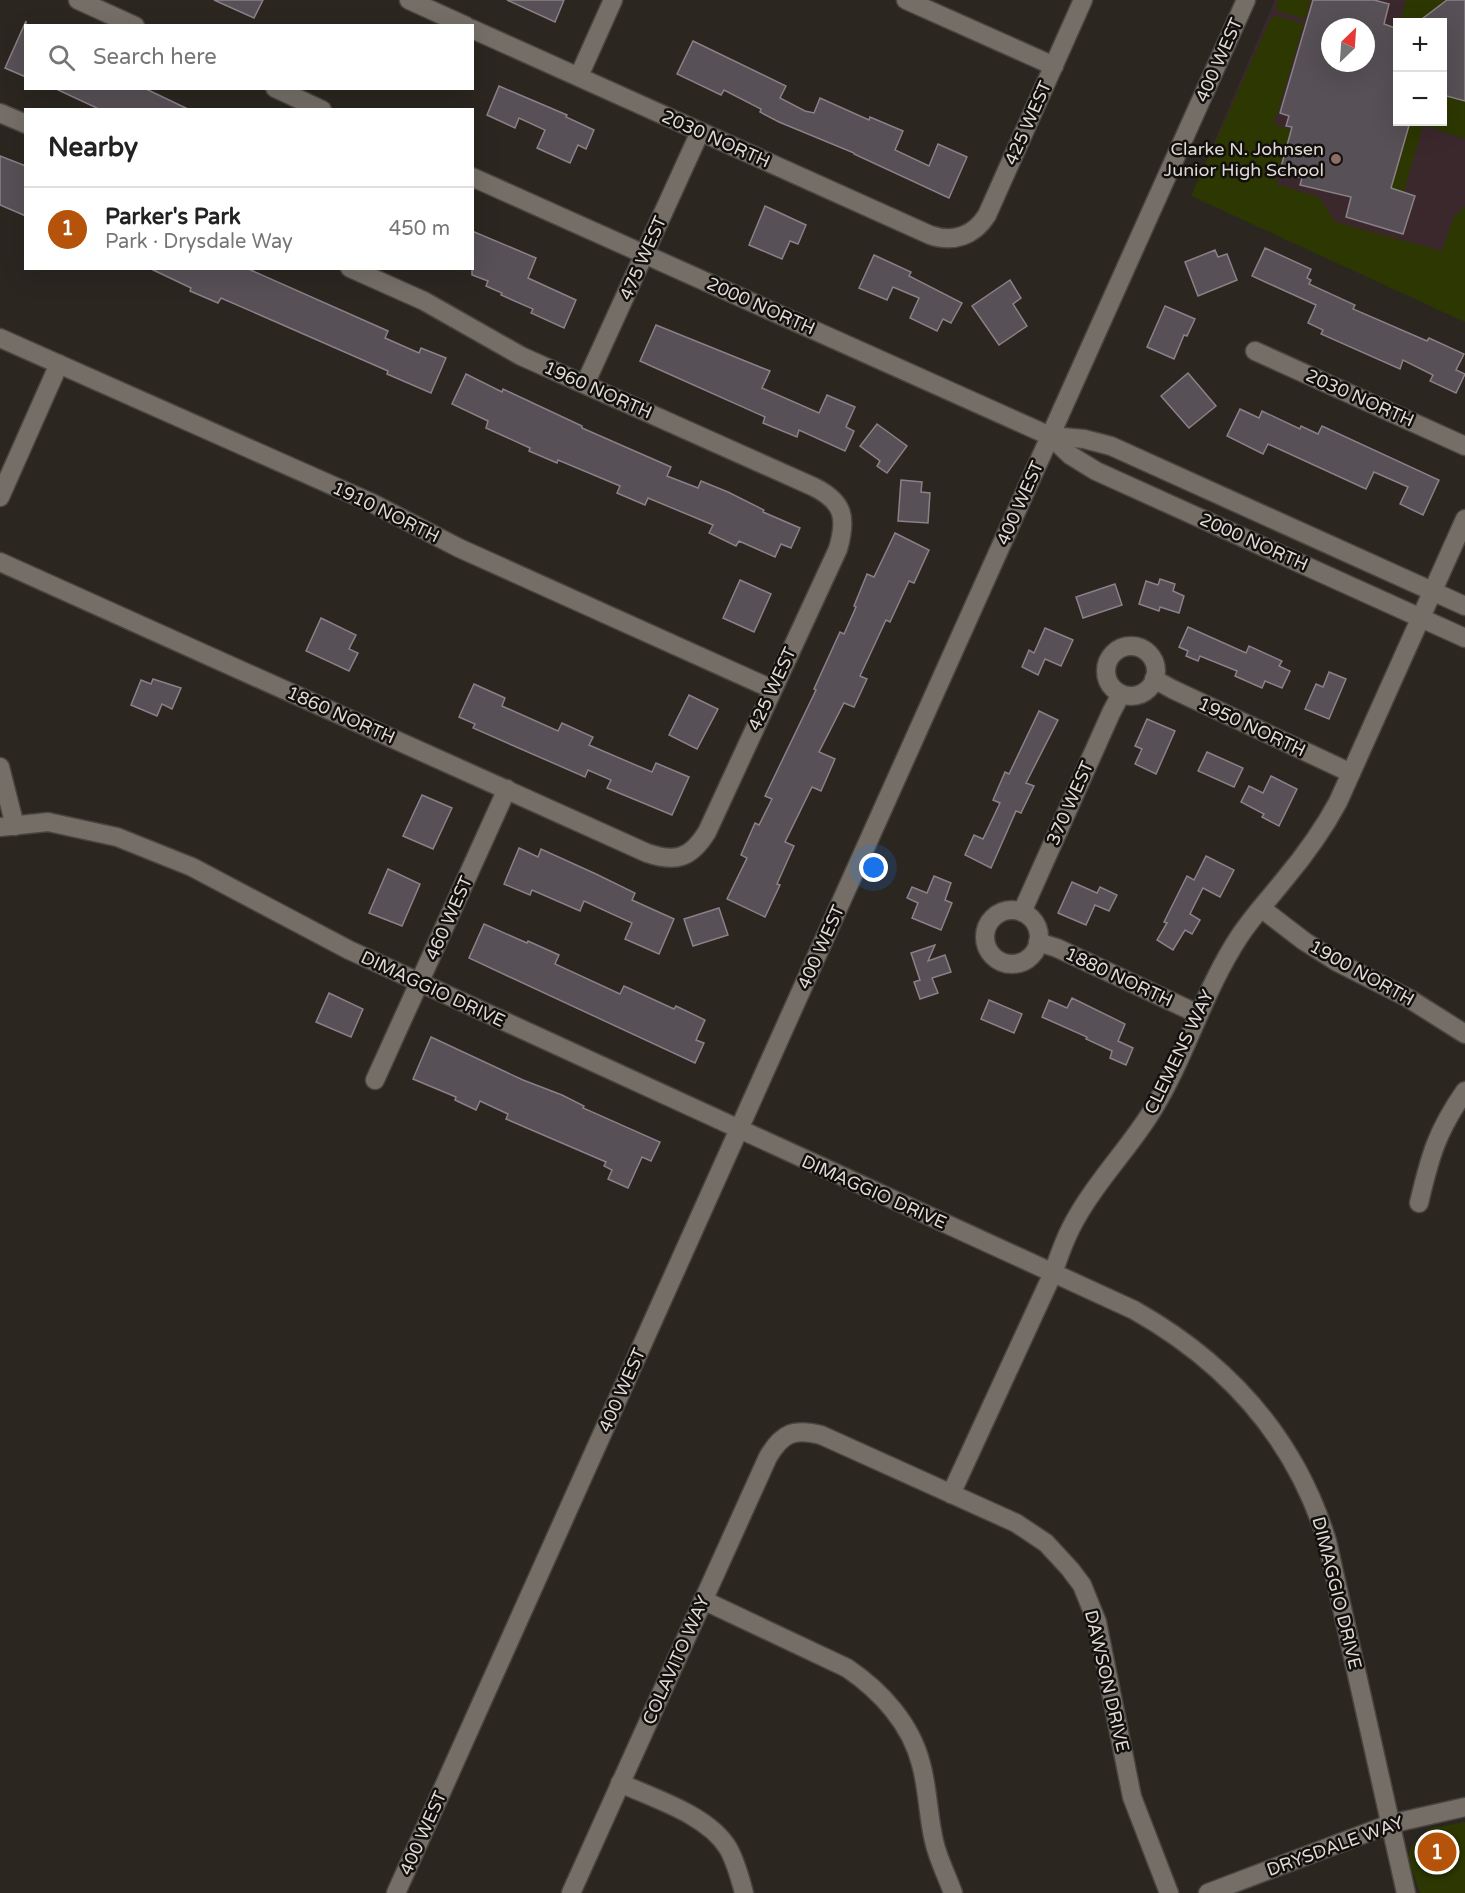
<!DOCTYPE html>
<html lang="en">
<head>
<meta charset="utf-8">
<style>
  body { margin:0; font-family:"Varela Round",sans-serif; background:#f6f6f6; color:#222 }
  .controls { position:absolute; right:18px; top:18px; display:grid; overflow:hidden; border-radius:0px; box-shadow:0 6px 24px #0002 }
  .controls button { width:54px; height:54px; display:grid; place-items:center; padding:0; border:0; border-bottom:2px solid #e0e0e0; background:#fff; color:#222; font:30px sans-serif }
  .compass { position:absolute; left:1321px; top:18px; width:54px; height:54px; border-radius:50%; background:#fff; box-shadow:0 6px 24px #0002; rotate:25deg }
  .you { position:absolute; left:874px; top:868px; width:21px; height:21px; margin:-15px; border:4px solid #fff; border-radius:50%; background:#1a73e8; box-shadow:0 0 0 9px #1a73e833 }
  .badge { display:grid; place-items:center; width:39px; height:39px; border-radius:50%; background:#b45309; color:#fff; font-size:20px; font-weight:700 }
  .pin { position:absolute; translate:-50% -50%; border:3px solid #fff; box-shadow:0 2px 6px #0006 }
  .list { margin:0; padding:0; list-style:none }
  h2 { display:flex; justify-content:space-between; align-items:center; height:78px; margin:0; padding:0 24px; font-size:26px }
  h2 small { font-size:20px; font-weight:400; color:#767676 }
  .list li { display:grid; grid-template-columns:39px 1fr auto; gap:18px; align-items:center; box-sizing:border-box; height:84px; padding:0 24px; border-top:2px solid #e0e0e0 }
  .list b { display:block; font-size:22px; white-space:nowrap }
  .list p { margin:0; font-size:20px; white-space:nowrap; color:#767676 }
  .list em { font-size:20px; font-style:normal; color:#767676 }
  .icon { flex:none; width:33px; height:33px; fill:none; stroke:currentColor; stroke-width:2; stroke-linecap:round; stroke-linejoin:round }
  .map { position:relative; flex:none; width:1465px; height:1893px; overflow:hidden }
  .search { position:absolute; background:#fff; box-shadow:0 6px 24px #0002; left:24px; top:24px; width:450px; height:66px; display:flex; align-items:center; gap:15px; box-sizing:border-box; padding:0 21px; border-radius:0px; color:#767676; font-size:22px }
  .panel { position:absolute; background:#fff; box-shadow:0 6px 24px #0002; left:24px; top:108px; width:450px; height:162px; border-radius:0px }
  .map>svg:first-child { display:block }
  .education { fill:#3b282d; fill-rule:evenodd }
  .green { fill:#2c3701 }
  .building { fill:#575056; stroke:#898187; stroke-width:1.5; fill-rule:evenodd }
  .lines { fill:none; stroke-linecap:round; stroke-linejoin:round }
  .minor-casing { stroke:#48443f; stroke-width:21 }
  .minor { stroke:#746e67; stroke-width:18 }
  .education-dot { fill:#8d6e63; stroke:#120f0d; stroke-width:2 }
  .labels { text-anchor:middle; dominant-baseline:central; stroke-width:5; stroke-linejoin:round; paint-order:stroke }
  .street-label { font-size:18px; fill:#dedad6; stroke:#120f0d }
  .poi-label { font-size:18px; fill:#dedad6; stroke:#120f0d; text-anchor:end }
</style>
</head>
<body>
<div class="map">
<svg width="1465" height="1893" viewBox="0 0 1465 1893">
  <rect width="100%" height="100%" fill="#2b2620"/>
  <path class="education" d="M1275 0H1465V322L1191 196ZM1398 22H1442V122H1398ZM1330 27H1366V63H1330Z"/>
  <g class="green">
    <polygon points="1279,0 1311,0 1305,19 1278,11 1276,7"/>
    <polygon points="1406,0 1447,0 1418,22 1400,22"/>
    <polygon points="1276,16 1304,24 1274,124 1291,130 1276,184 1319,197 1335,222 1442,251 1454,217 1465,206 1465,322 1191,196 1271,18"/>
    <polygon points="1443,95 1465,101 1465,139 1423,125 1404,192 1391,188 1410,122 1442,122"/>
    <polygon points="1465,1822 1465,1893 1420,1893 1408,1859 1411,1846 1431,1828"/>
  </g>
  <g class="building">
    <polygon points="214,0 263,0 254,18"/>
    <polygon points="507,0 564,0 555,22"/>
    <path d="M1313 0H1374L1389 4 1384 24 1398 29V122H1410L1391 188 1415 196 1403 234 1346 217 1351 197 1300 185 1302 178 1280 171 1292 127 1286 126 1289 116 1280 113ZM1330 27H1366V63H1330Z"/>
    <polygon points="1447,0 1465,0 1465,101 1443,95 1443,22 1418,22"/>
    <polygon points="26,21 26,77 5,68"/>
    <polygon points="693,41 786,86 780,98 805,111 814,113 820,98 869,120 870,117 903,131 895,150 929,166 938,144 967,157 949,198 854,154 854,153 779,122 760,112 761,109 724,90 721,95 677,74"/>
    <polygon points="499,86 567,115 566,117 594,130 586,149 578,145 570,163 537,148 545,130 519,118 515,128 487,115"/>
    <polygon points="54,88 144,88 190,110 101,110"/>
    <polygon points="0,156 26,166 26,216 0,205"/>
    <polygon points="765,206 806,225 798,244 790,241 782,259 749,245"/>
    <polygon points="472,231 536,258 528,278 576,300 564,328 531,313 533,309 501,295 502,293 486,286 488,281 472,275"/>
    <polygon points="1265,248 1311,269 1307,278 1311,280 1309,284 1355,305 1353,309 1427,341 1429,338 1464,354 1456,370 1465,374 1456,393 1430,381 1433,375 1403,360 1400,369 1321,334 1323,330 1308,323 1316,305 1252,276"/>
    <polygon points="1215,250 1218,257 1227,254 1237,280 1198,296 1185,262"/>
    <polygon points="874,255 911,272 909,276 962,303 951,323 943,319 937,331 910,318 919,298 893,287 887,300 859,288"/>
    <polygon points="149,268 246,268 388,331 385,338 419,353 421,348 446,358 431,393 387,374 388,371 221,298 218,303 190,291 191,288"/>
    <polygon points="1010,280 1021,298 1013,304 1027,326 999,345 972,306"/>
    <polygon points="1165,306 1195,319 1187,336 1184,335 1174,359 1147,347"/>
    <polygon points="656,325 770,371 762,388 819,413 827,395 855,407 846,427 854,431 845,451 799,430 797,437 763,423 765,417 640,361"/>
    <polygon points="1188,373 1216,406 1189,428 1161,396"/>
    <polygon points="466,374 502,392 503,389 582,426 582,428 671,467 667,476 698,488 701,481 728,492 764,510 763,512 800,528 791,548 781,544 775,557 739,541 736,546 709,533 713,525 648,498 645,505 617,493 620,486 558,460 557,463 529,451 530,448 486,428 488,421 452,404"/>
    <polygon points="1240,409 1259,418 1262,411 1300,429 1301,426 1318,434 1322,426 1439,480 1423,515 1400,504 1408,487 1383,476 1374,472 1366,489 1268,444 1263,454 1227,436"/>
    <polygon points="877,424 907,446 887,473 877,466 880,461 860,446"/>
    <polygon points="901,480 922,482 921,492 930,493 928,523 898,521"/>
    <polygon points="895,533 929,550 914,583 909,581 890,622 886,620 860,676 867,679 854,707 844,703 819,752 835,759 821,791 812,787 785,842 794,846 777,884 780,885 765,917 727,899 747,858 741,855 755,823 759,825 772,799 765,796 816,690 814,689 840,632 844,634 856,607 854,606 867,574 874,577"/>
    <polygon points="1160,579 1175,584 1173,591 1184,596 1179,613 1160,607 1159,611 1139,604 1146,581 1158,585"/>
    <polygon points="740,580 771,594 754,632 723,618"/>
    <polygon points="1115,584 1122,605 1083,618 1076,597"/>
    <polygon points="321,618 356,635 349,649 358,653 349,671 306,651"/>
    <polygon points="1188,627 1246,653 1249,646 1282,661 1279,666 1290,671 1282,688 1265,681 1262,688 1235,676 1237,671 1200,656 1198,661 1186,656 1188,651 1179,647"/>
    <polygon points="1045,628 1073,640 1061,666 1045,659 1038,675 1022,667 1029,650 1034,653"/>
    <polygon points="1329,672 1346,679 1329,719 1305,709 1316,684 1323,687"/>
    <polygon points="153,679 181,688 172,709 162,704 157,716 131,705 141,680 151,684"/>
    <polygon points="474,684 505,698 502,706 558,731 562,723 593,737 589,745 652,772 656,763 689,777 672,815 607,788 611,780 588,770 585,777 473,728 475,724 459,717"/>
    <polygon points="689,695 718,709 697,749 669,735"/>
    <polygon points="1039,711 1058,720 1026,783 1034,786 1021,813 1016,811 991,868 965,855 974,835 983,839 1000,803 993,800 1005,772 1009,774"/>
    <polygon points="1147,719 1175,731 1156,774 1135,764 1142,749 1135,746"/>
    <polygon points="1207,752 1243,768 1234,787 1198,771"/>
    <polygon points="1271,776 1297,789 1279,826 1262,817 1264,814 1241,802 1249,786 1263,793"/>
    <polygon points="422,795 452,808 433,849 403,836"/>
    <polygon points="519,848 538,857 541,849 596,874 635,893 632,900 674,919 659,954 625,939 632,923 584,901 580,911 532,890 530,895 504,884"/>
    <polygon points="1206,856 1234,870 1220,897 1203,888 1190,914 1200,920 1192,934 1185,930 1173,950 1157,940 1167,923 1164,922 1187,876 1194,880"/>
    <polygon points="388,869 420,884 402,926 369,913"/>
    <polygon points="934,876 951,883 945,900 952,903 941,930 912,918 918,903 907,898 912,887 927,893"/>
    <polygon points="1072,882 1097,893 1100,887 1117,895 1109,911 1095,905 1086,925 1058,913"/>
    <polygon points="719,908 728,935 693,946 684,919"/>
    <polygon points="484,924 527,943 528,941 559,955 555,964 620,994 624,986 674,1009 676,1006 705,1020 696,1040 704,1043 695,1063 469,958"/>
    <polygon points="935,945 928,961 945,955 951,972 932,978 938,993 920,999 914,982 920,980 911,953"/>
    <polygon points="329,993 363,1009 351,1037 316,1022"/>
    <polygon points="1072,998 1125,1024 1118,1041 1133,1048 1126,1065 1110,1058 1112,1051 1086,1039 1087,1037 1042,1017 1049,1000 1067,1008"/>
    <polygon points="989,1000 1022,1014 1014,1033 981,1019"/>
    <polygon points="431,1037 523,1080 562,1095 584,1106 583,1108 660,1142 651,1161 642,1157 628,1188 608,1179 612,1170 604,1166 606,1162 506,1119 508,1114 480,1101 476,1110 455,1100 456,1097 413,1079"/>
  </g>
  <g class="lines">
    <g class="minor-casing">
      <g id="minor">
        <polyline points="78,0 135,26"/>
        <polyline points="409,0 466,26"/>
        <polyline points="906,0 1054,66"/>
        <path d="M472 29 930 235C953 243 974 236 987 215L1083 0"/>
        <polyline points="579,76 613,0"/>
        <polyline points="275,88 322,110"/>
        <polyline points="0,113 26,124"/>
        <polyline points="472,177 1050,436 1084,439 1111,446 1465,606"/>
        <polyline points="0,338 372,503 459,548 772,689"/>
        <polyline points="1255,351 1465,446"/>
        <polyline points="585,384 700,132"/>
        <polyline points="1050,436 1070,455 1096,471 1465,638"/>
        <polyline points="0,497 59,364"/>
        <path d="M0 562 647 853C676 863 691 858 707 832L838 549C847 518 844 502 814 487L521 356 424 301 350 268"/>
        <circle cx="1131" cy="671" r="25"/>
        <polyline points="1154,679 1172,689 1351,773"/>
        <polyline points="0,767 15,826"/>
        <path d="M0 827 48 822 117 837 192 867 349 950 1134 1310C1228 1363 1295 1437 1327 1541L1406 1893"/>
        <polyline points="1261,908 1304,941 1337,962 1408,998 1465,1034"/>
        <circle cx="1012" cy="937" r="27"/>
        <polyline points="1022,912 1111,713 1121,694"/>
        <polyline points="1038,942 1057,948 1198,1014"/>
        <polyline points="375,1080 507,789"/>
        <path d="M1419 1203C1430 1156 1437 1131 1465 1091"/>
        <path d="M951 1494 1053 1273C1060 1253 1067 1233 1078 1215 1099 1178 1130 1147 1152 1111 1186 1056 1203 992 1239 937 1252 917 1269 899 1284 880 1305 855 1323 830 1338 802L1465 519"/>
        <path d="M703 1600 847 1668C881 1691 911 1724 921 1764 928 1789 928 1816 934 1841 938 1859 947 1876 953 1893"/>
        <path d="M620 1783C655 1799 708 1815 728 1848 736 1862 740 1878 744 1893"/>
        <polyline points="396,1893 1246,0"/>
        <path d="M571 1893 768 1457C782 1433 794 1428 821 1435L1016 1523 1046 1543 1070 1569 1082 1585 1097 1622 1132 1797 1169 1893"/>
        <polyline points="1208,1893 1390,1824 1465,1807"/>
      </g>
    </g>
    <use href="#minor" class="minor"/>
  </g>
  <circle class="education-dot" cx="1336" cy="159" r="6"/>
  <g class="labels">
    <g class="street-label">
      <text transform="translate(1219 60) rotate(-66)">400 WEST</text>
      <text transform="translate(1028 123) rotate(-66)">425 WEST</text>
      <text transform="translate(716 139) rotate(24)">2030 NORTH</text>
      <text transform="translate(643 258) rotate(-66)">475 WEST</text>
      <text transform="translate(761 306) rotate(24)">2000 NORTH</text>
      <text transform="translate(598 390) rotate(24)">1960 NORTH</text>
      <text transform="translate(1360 398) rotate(24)">2030 NORTH</text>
      <text transform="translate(1020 503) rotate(-66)">400 WEST</text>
      <text transform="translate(386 512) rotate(26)">1910 NORTH</text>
      <text transform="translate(1254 542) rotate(24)">2000 NORTH</text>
      <text transform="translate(772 689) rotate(-65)">425 WEST</text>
      <text transform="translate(341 715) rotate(24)">1860 NORTH</text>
      <text transform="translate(1252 727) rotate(25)">1950 NORTH</text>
      <text transform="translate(1070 803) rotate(-66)">370 WEST</text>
      <text transform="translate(449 918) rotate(-66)">460 WEST</text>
      <text transform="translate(821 947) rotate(-66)">400 WEST</text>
      <text transform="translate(1362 973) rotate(29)">1900 NORTH</text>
      <text transform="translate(1119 977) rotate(25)">1880 NORTH</text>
      <text transform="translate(433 989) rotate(25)">DIMAGGIO DRIVE</text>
      <text transform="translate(1179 1052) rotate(-64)">CLEMENS WAY</text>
      <text transform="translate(874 1192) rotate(24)">DIMAGGIO DRIVE</text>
      <text transform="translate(622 1390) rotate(-66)">400 WEST</text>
      <text transform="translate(1337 1593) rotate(76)">DIMAGGIO DRIVE</text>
      <text transform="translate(676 1660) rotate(-66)">COLAVITO WAY</text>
      <text transform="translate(1107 1681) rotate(77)">DAWSON DRIVE</text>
      <text transform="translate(423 1833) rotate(-66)">400 WEST</text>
      <text transform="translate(1335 1846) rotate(-20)">DRYSDALE WAY</text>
    </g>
    <g class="poi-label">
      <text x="1324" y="149">Clarke N. Johnsen<tspan x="1324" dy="21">Junior High School</tspan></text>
    </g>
  </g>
</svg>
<div class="controls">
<button>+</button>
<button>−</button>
</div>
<svg class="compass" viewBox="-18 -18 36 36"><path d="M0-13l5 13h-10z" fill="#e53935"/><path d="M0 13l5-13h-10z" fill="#767676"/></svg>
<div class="you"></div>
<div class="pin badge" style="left:1437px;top:1852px">1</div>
<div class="search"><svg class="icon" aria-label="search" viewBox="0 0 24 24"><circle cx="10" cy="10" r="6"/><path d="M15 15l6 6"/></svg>Search here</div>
<section class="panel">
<h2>Nearby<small></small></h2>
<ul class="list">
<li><span class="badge">1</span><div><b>Parker's Park</b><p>Park · Drysdale Way</p></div><em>450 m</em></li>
</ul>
</section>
</div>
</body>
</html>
